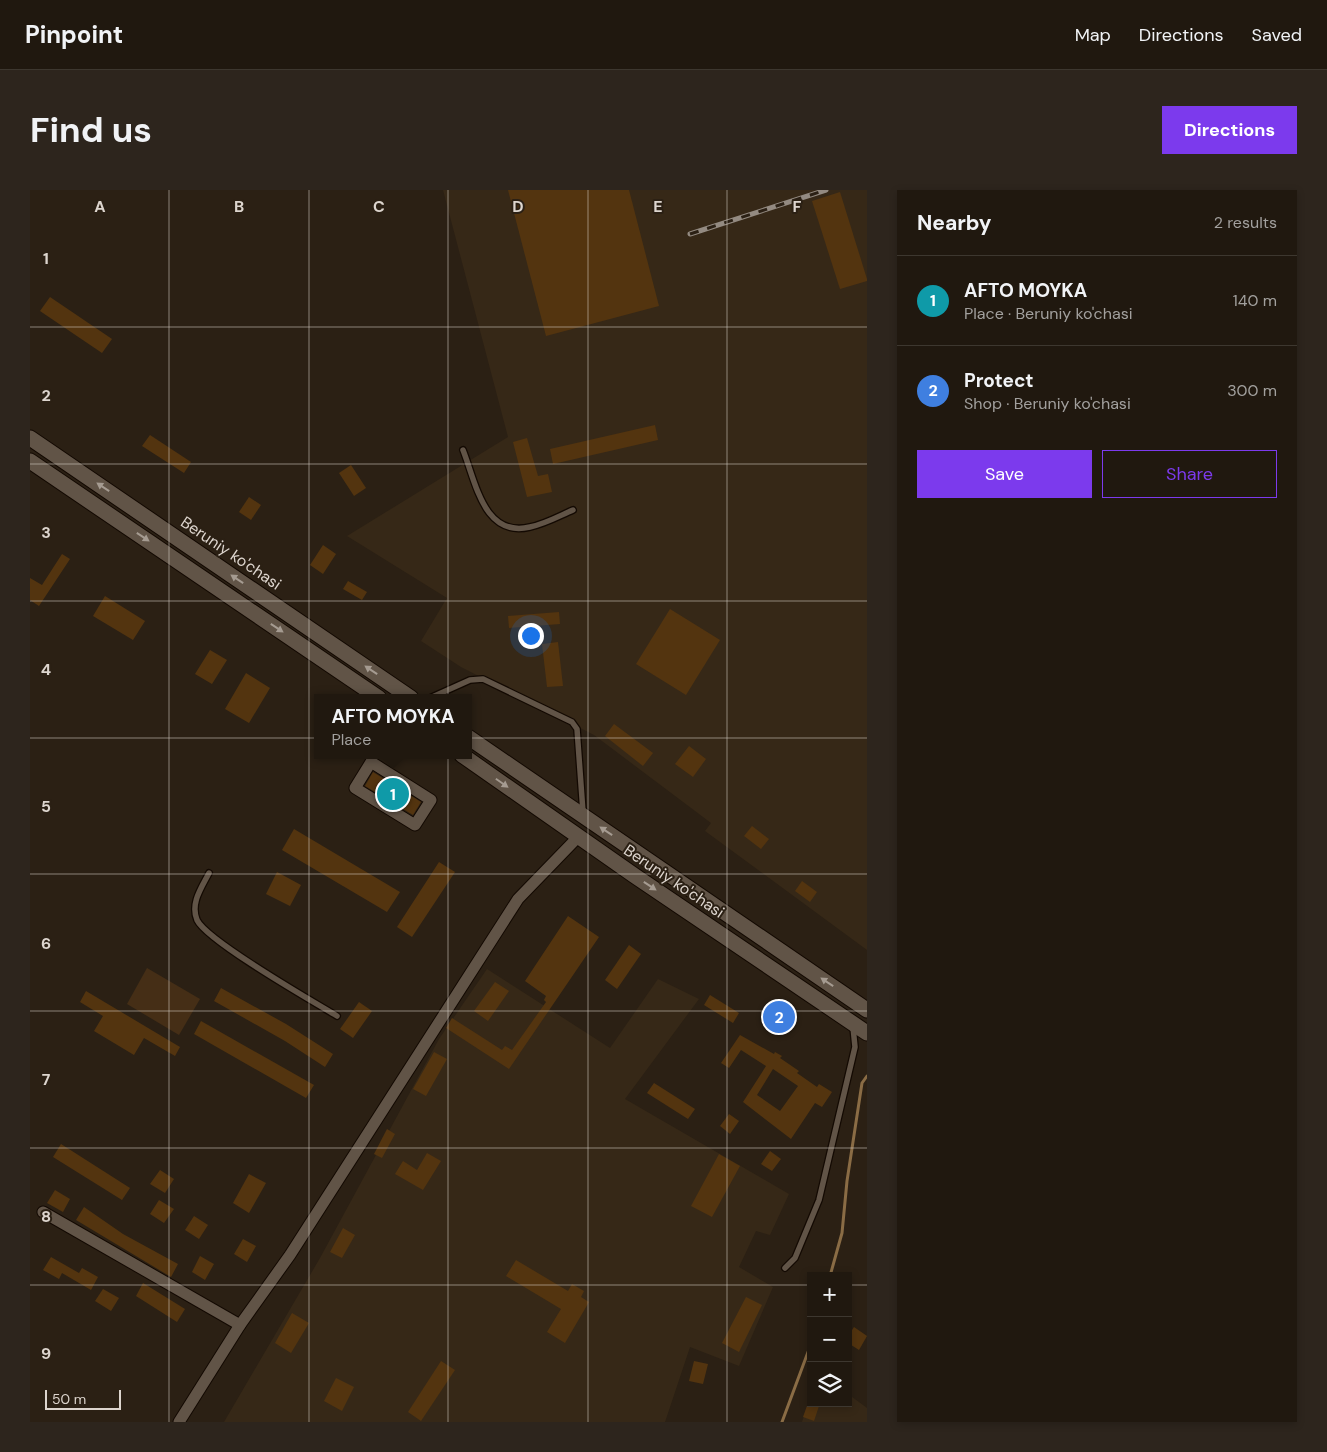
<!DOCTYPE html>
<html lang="en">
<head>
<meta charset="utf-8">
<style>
  body { margin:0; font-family:"DM Sans",sans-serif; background:#2d251d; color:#f1f3f6 }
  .controls { position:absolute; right:15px; bottom:15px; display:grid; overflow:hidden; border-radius:0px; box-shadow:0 2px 8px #0003 }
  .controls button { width:45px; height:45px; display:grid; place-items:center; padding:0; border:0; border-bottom:1px solid #3d372f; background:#20180f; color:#f1f3f6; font:25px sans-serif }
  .scale { position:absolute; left:15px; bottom:12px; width:76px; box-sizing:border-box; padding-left:5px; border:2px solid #ddd5ce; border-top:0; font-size:14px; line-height:18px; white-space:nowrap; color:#ddd5ce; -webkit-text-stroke:4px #2b2014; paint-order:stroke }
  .you { position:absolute; left:500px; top:445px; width:18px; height:18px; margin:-12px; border:4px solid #fff; border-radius:50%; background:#1a73e8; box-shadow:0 0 0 8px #1a73e833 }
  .badge { display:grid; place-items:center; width:32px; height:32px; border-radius:50%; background:#7c3aed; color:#fff; font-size:16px; font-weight:700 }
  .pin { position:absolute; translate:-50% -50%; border:2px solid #fff; box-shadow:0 1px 5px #0006 }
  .popup { position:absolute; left:284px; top:504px; width:158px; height:65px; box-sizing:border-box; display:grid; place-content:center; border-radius:0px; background:#20180f; filter:drop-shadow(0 1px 4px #0005); font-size:16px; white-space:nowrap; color:#a2a09e }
  .popup b { font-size:19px; color:#f1f3f6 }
  .popup::after { content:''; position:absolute; left:50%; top:100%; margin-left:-10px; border:10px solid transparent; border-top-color:#20180f }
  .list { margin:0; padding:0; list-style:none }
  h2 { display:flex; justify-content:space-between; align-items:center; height:65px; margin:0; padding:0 20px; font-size:21px }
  h2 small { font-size:16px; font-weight:400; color:#a2a09e }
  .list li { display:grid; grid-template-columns:32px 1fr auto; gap:15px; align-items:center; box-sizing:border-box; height:90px; padding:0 20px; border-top:1px solid #3d372f }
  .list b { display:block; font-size:19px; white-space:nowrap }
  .list p { margin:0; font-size:16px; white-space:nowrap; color:#a2a09e }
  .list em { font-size:16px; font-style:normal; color:#a2a09e }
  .actions { display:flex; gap:10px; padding:15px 20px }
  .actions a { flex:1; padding:11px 0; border:1px solid #7c3aed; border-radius:0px; text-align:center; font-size:18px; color:#7c3aed }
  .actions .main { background:#7c3aed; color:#fff }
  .icon { flex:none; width:28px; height:28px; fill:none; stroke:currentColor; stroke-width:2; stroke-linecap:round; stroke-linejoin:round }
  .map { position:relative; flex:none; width:837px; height:1232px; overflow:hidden; border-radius:0px }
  header { display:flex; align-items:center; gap:30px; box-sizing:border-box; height:70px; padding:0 25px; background:#20180f; border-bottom:1px solid #3d372f }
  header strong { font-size:24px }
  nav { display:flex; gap:28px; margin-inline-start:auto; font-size:18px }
  .intro { display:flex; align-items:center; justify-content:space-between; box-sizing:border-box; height:120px; padding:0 30px }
  h1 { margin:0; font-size:35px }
  .button { padding:12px 22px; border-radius:0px; background:#7c3aed; color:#fff; font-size:18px; font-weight:700 }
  main { display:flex; gap:30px; padding:0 30px }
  aside { flex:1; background:#20180f; border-radius:0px; box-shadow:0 2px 8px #0003 }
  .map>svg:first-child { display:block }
  .built { fill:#362817 }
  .green { fill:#452e16 }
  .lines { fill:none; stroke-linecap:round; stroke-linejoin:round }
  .stream { stroke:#8a6c45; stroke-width:3 }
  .building { fill:#53340f; fill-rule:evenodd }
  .lane-casing { stroke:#130902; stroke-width:8 }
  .street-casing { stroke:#130902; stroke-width:13 }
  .secondary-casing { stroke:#130902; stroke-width:17 }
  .lane { stroke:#615447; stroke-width:5.5 }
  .street { stroke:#615447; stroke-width:11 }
  .secondary { stroke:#615447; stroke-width:15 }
  .rail-casing { stroke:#938a81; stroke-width:5 }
  .rail { stroke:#2b2014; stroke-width:3; stroke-dasharray:9; stroke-linecap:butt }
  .oneway { fill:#a59b91 }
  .grid { fill:none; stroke:#ddd5ce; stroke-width:1; stroke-opacity:0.55 }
  .labels { text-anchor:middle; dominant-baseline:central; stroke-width:4; stroke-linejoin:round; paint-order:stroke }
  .street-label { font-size:16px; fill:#ddd5ce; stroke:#2b2014 }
  .grid-label { font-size:16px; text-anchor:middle; font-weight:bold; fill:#ddd5ce; stroke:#2b2014; stroke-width:4; stroke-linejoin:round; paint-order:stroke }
</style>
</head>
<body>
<header>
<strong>Pinpoint</strong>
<nav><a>Map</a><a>Directions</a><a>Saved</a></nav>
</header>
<div class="intro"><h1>Find us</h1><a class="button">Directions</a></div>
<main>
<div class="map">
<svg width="837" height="1232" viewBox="0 0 837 1232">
  <rect width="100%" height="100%" fill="#2b2014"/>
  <g class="built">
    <polygon points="413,0 837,0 837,760 675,641 681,633 564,545 431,477 391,451 417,408 317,346 478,247"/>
    <polygon points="457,779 580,858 628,789 669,809 595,909 759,1004 740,1045 726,1041 709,1077 743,1097 709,1176 660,1157 635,1232 194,1232 290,1068 409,849"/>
    <polygon points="818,1204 837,1218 837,1232 772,1232 781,1205 781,1213 818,1213"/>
  </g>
  <polygon class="green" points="117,778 170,809 149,845 97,814"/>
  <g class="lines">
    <g class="stream">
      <polyline points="800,1086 812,1043 817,991 832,893 837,886"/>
      <polyline points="752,1232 781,1154"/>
    </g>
  </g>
  <g class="building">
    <polygon points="478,0 599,0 629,116 516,146"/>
    <polygon points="810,2 837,89 837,91 810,99 782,11"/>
    <polygon points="20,107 82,149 72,163 10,121"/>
    <polygon points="625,235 628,250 523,274 520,259"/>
    <polygon points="120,245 161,272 154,283 112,256"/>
    <polygon points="497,248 508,286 518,284 522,302 497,307 483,252"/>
    <polygon points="321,275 336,298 324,306 309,283"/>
    <polygon points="219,307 231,315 221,330 209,322"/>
    <polygon points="293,355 306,364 293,384 280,375"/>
    <polygon points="32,364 40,369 9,416 0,410 0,388 12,395"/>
    <polygon points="318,391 337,402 332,410 313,399"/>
    <polygon points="75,406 115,431 103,450 63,426"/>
    <polygon points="640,419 690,450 656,505 606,474"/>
    <polygon points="529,422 530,434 479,438 478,426"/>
    <polygon points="528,452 533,496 517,497 512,454"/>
    <polygon points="180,460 197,470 182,494 165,484"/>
    <polygon points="216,483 240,498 219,533 195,519"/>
    <polygon points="584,534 623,563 613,576 575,546"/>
    <polygon points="659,556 676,569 663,587 645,574"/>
    <polygon points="343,582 391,612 383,625 335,596"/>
    <polygon points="722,636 739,649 731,659 714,646"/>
    <polygon points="264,639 370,702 357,722 252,660"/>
    <polygon points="409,672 425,682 382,747 367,737"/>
    <polygon points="247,682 271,695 260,716 236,704"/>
    <polygon points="772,691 787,702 780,712 765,701"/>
    <polygon points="538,726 569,747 479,879 416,838 422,828 472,860 475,856 482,860 516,812 514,810 516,806 495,791"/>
    <polygon points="599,755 611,764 587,799 575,790"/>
    <polygon points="465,792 479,801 458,831 444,821"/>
    <polygon points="191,798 256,834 303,864 295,877 255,851 184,811"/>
    <polygon points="56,801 150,857 145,866 114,848 104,865 64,841 73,826 50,812"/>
    <polygon points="680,805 709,823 703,833 674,815"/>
    <polygon points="329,812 342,821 323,848 310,839"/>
    <polygon points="171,831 284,895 276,908 164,844"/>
    <path d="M710 845 744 864 745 862 752 866 750 868 769 881 767 883 787 897 789 894 802 902 792 917 785 913 761 949 713 912 736 876 711 860 699 878 691 873ZM743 879 768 896 750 921 727 905Z"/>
    <polygon points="404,862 417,869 396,906 383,899"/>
    <polygon points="624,893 665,919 658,929 617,903"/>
    <polygon points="699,924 709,931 700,944 690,936"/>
    <polygon points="357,939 365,944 352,968 344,964"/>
    <polygon points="31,954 100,998 92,1010 23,967"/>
    <polygon points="740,961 751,969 742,981 731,974"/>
    <polygon points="397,963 411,971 393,1000 365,984 373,971 387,980"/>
    <polygon points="689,964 710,976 682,1027 661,1016"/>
    <polygon points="130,980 144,989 135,1003 120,994"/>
    <polygon points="219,984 236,993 219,1023 203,1013"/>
    <polygon points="25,1000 40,1009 33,1022 17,1013"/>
    <polygon points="129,1010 144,1019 134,1033 120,1024"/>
    <polygon points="54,1017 93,1044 148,1074 141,1087 46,1030"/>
    <polygon points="164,1026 178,1035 169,1049 155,1040"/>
    <polygon points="313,1038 325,1045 312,1068 300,1062"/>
    <polygon points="213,1049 226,1056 217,1072 204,1064"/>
    <polygon points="170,1066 184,1074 175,1090 162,1082"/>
    <polygon points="21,1067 49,1083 52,1078 68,1087 61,1100 32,1083 29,1089 13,1080"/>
    <polygon points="486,1070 538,1101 542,1094 554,1101 551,1107 559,1112 535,1153 517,1142 531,1119 476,1086"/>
    <polygon points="113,1093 155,1119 147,1132 106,1106"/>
    <polygon points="73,1099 89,1108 81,1121 65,1111"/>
    <polygon points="716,1107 732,1115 709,1162 692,1153"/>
    <polygon points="262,1123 279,1133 261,1163 245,1153"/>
    <polygon points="824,1137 837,1146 829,1160 818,1153 818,1146"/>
    <polygon points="411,1171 425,1180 391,1231 378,1222"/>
    <polygon points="664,1171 678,1174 673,1194 659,1191"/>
    <polygon points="306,1188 324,1197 312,1221 294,1211"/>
    <polygon points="778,1213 790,1213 784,1231 773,1227"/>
  </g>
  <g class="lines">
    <g class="lane-casing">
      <g id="lane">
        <path d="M433 260C446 293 454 348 500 337 515 334 529 326 543 320"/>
        <polyline points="400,508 440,490 453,489 542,532 547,539 553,622"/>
        <path d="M179 683C172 697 160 713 167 730 177 751 282 811 307 826"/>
        <polyline points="755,1078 765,1068 789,1010 825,857 823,837"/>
      </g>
    </g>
    <g class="street-casing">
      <g id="street">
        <polygon points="341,572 401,610 385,635 325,598"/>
        <polyline points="13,1022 210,1135"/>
        <polyline points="149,1232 210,1135 260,1065 488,709 549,646"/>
      </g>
    </g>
    <g class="secondary-casing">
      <g id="secondary">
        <polyline points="0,248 381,508"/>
        <polyline points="0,271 349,508"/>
        <polyline points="438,547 837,820"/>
        <polyline points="432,565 605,686 837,843"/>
      </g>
    </g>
    <use href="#lane" class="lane"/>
    <use href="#street" class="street"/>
    <use href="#secondary" class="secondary"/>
    <g class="rail-casing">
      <polyline id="rail" points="660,44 796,0"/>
    </g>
    <use href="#rail" class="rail"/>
  </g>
  <defs><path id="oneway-solid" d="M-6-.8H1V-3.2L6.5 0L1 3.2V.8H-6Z" transform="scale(1.25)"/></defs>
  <g class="oneway">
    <use href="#oneway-solid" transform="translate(73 297) rotate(-146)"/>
    <use href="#oneway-solid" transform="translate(113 347) rotate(34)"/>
    <use href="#oneway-solid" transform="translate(207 389) rotate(-146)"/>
    <use href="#oneway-solid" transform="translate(247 438) rotate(34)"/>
    <use href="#oneway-solid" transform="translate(341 480) rotate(-146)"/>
    <use href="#oneway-solid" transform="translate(472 593) rotate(35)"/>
    <use href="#oneway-solid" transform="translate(576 641) rotate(-146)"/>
    <use href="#oneway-solid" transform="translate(620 696) rotate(34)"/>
    <use href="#oneway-solid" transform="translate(797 792) rotate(-146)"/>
  </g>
  <path class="grid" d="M139 0V1232M279 0V1232M418 0V1232M558 0V1232M697 0V1232M0 137H837M0 274H837M0 411H837M0 548H837M0 684H837M0 821H837M0 958H837M0 1095H781M818 1095H837"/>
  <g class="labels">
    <g class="street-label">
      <text transform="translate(201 363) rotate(34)">Beruniy ko'chasi</text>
      <text transform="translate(644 691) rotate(34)">Beruniy ko'chasi</text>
    </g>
  </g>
  <g class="grid-label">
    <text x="70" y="22">A</text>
    <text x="209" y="22">B</text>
    <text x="349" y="22">C</text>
    <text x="488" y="22">D</text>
    <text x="628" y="22">E</text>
    <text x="767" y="22">F</text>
    <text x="16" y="74">1</text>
    <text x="16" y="211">2</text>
    <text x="16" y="348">3</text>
    <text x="16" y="485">4</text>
    <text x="16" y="622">5</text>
    <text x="16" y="759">6</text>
    <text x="16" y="895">7</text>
    <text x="16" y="1032">8</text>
    <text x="16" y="1169">9</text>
  </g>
</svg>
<div class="controls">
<button>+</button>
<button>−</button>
<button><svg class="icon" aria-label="layers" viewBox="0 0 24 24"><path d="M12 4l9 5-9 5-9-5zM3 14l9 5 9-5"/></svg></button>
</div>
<div class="scale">50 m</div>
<div class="you"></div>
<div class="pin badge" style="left:363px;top:604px;background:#0f9aa8">1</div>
<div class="popup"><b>AFTO MOYKA</b>Place</div>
<div class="pin badge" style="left:749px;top:827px;background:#3f7fe0">2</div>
</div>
<aside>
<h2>Nearby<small>2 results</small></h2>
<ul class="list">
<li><span class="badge" style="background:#0f9aa8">1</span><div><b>AFTO MOYKA</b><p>Place · Beruniy ko'chasi</p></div><em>140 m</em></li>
<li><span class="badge" style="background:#3f7fe0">2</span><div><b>Protect</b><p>Shop · Beruniy ko'chasi</p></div><em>300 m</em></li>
</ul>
<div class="actions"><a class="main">Save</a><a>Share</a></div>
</aside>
</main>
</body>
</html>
